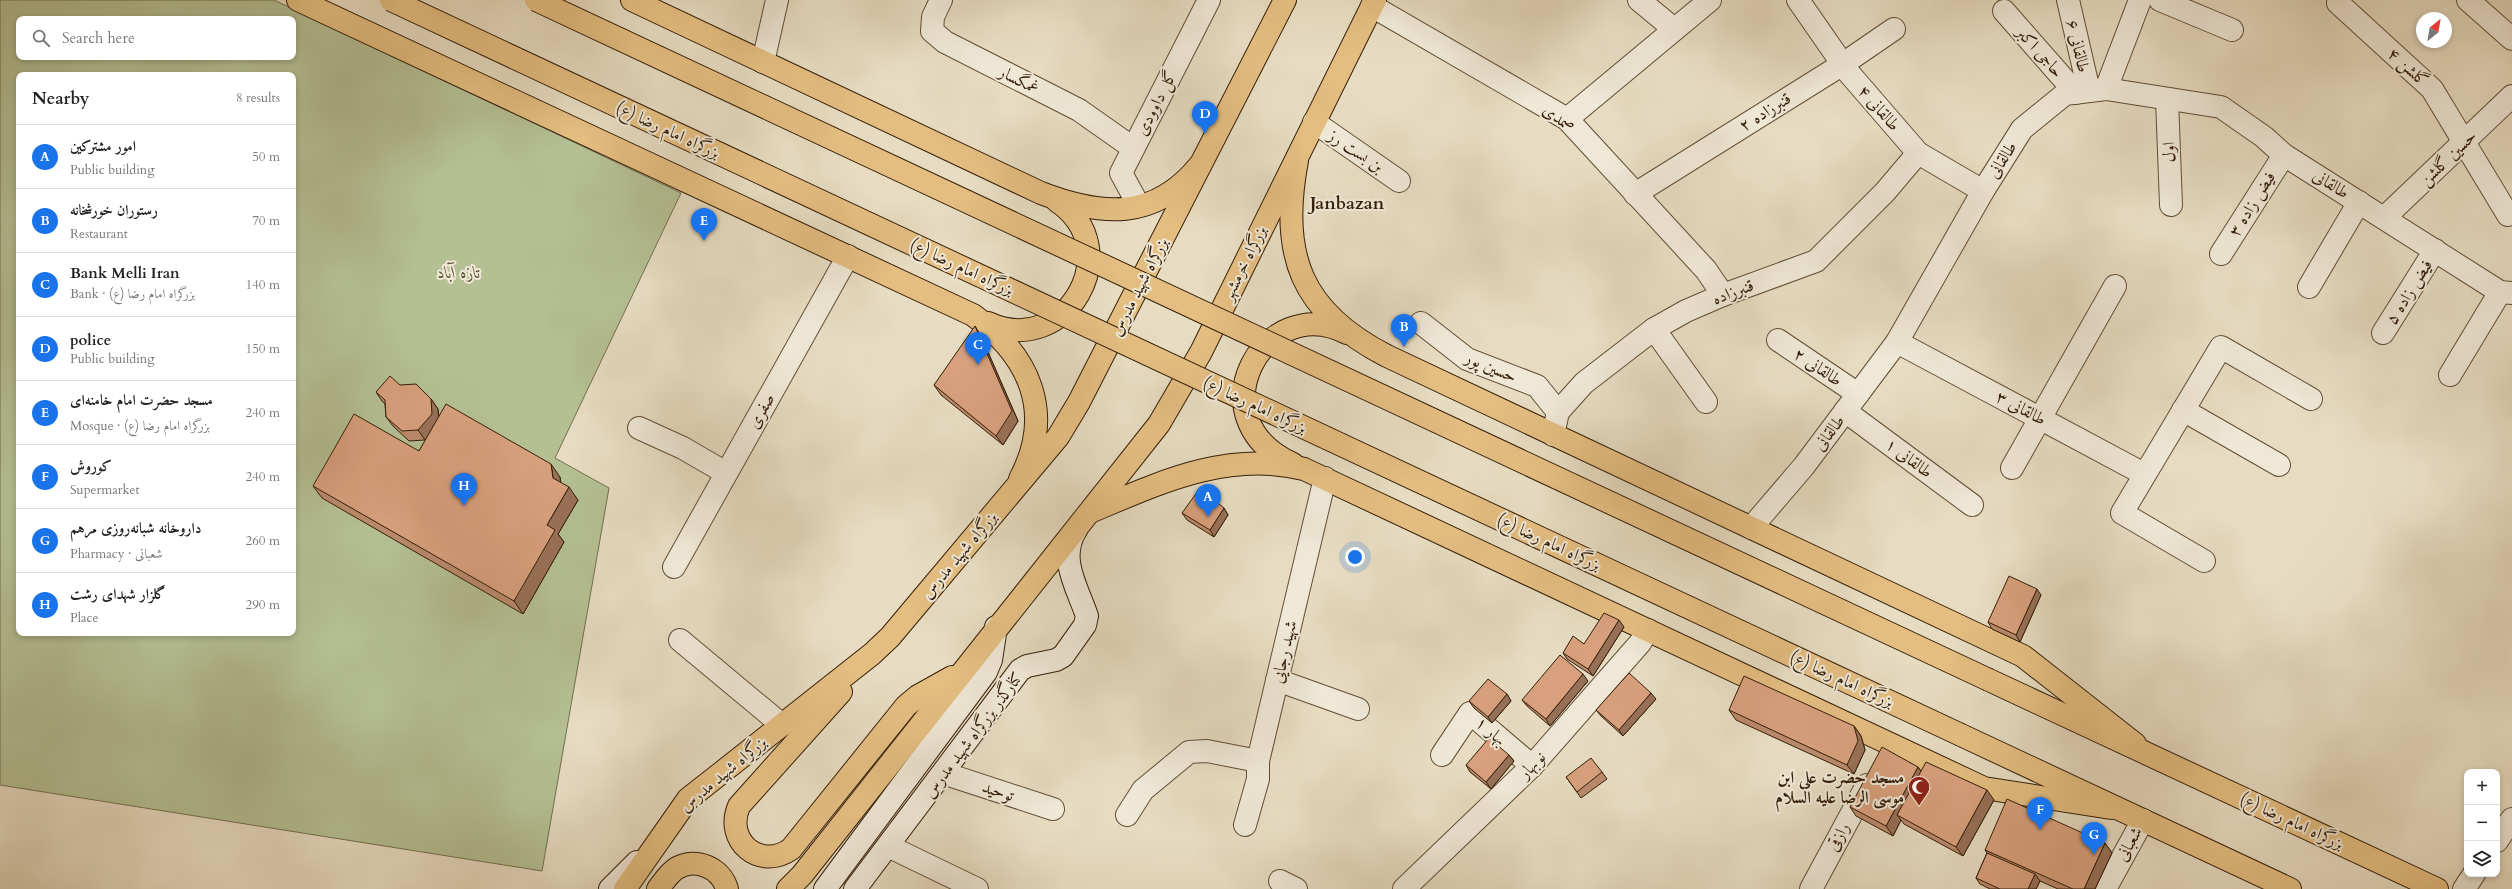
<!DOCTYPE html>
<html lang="en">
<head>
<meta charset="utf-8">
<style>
  body { margin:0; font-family:Cardo,Amiri,serif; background:#f6f6f6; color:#222 }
  .controls { position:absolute; right:12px; bottom:12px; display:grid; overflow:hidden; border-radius:8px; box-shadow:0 2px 6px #0003 }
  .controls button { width:36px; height:36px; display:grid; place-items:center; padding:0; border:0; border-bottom:1px solid #e0e0e0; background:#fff; color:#222; font:20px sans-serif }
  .compass { position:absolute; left:2416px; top:12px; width:36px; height:36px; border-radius:50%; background:#fff; box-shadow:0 2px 6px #0003; rotate:31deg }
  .you { position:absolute; left:1355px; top:557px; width:14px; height:14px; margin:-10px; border:3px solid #fff; border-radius:50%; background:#1a73e8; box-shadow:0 0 0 6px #1a73e833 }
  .badge { display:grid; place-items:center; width:26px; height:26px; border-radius:50%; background:#1a73e8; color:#fff; font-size:13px; font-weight:700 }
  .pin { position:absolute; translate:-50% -33px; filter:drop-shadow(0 1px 2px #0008) }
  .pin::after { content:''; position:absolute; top:21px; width:14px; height:12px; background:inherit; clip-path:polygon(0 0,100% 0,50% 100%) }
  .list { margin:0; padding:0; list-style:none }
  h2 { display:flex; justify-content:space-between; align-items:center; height:52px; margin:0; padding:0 16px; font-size:17px }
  h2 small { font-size:13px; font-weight:400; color:#767676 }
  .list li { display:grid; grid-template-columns:26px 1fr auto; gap:12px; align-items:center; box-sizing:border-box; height:64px; padding:0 16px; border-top:1px solid #e0e0e0 }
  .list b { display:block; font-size:15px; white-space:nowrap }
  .list p { margin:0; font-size:13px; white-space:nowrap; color:#767676 }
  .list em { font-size:13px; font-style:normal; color:#767676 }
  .icon { flex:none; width:22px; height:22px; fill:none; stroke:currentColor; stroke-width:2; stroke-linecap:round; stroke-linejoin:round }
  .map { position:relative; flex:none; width:2512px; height:889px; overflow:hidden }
  .search { position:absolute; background:#fff; box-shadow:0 2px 6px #0003; left:16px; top:16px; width:280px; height:44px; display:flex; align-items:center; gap:10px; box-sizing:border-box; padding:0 14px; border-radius:8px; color:#767676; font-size:15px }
  .panel { position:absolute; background:#fff; box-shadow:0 2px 6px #0003; left:16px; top:72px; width:280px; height:564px; border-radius:8px }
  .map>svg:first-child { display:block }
  .green { fill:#b4c094; stroke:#746f4e; fill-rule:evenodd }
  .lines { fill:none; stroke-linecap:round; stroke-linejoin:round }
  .street-casing { stroke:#614e36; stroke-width:24 }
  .secondary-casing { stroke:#341e08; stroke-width:24 }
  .primary-casing { stroke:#341e08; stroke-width:24 }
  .highway-casing { stroke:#341e08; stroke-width:24 }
  .street { stroke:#efe8d7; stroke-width:22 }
  .secondary { stroke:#efe8d7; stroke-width:22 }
  .primary { stroke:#e4be81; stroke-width:22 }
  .highway { stroke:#e4be81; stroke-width:22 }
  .highway-bridge-casing { stroke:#341e08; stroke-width:24; stroke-linecap:butt }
  .highway-bridge { stroke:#e4be81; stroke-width:22 }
  .wall { fill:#ba8a6c; stroke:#341e08 }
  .shaded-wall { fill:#977058; stroke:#341e08 }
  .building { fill:#d8a07d; stroke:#341e08 }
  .labels { text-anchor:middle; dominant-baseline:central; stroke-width:4; stroke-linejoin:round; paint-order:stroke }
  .street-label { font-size:17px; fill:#341e08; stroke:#efe8d7 }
  .park-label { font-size:17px; font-style:italic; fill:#5a4f32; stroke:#efe8d7 }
  .poi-label { font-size:17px; font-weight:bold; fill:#341e08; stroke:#efe8d7; text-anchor:end }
  .neighbourhood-label { font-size:18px; font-weight:bold; fill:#341e08; stroke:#efe8d7 }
</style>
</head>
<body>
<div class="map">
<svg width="2512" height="889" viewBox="0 0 2512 889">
  <rect width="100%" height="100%" fill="#e7dcc2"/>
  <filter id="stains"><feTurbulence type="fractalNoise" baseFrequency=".005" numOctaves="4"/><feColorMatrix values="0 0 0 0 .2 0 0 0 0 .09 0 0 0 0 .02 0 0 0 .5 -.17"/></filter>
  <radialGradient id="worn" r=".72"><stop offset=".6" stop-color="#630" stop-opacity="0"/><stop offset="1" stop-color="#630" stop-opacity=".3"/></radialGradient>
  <path class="green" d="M0 0H274L681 193 555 458 609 488 542 871 0 785ZM19 19H293V57H19ZM19 75H293V633H19Z"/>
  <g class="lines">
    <g class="street-casing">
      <g id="street">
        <polyline points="941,0 933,17 932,31 945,42 1079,110 1133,148"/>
        <polyline points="1639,0 1674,29"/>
        <polyline points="1798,0 1848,72 1918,153 1983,191"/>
        <polyline points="2068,0 2089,91"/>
        <polyline points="2160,0 2232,30"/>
        <polyline points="2468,0 2512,39"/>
        <polyline points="2338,3 2432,89 2508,215"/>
        <polyline points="1372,6 1567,119 1706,270 1723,295"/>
        <polyline points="2004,11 2076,93"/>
        <polyline points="763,62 777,0"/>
        <polyline points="2106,89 2140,0"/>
        <polyline points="2167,99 2171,205"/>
        <polyline points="1567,119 1710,0"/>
        <polyline points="1314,122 1399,181"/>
        <polyline points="1635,194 1843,64 1894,29"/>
        <polyline points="1139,206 1121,173 1209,0"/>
        <polyline points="2384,218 2512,96"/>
        <polyline points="2221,254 2284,155"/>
        <polyline points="2309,287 2359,202"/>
        <polyline points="1421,323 1467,359 1537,386 1558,412"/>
        <polyline points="1654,329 1706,402"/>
        <polyline points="2383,333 2435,250"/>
        <polyline points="1778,340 1858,394"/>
        <polyline points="1897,342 2144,474"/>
        <polyline points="2450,375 2500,292"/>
        <polyline points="2183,410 2279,465"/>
        <polyline points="1845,411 1972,505"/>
        <polyline points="639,428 683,448 726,473"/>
        <polyline points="1553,435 1558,412 1584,383 1654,329 1686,311 1723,295 1816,261 1885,192 1918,153"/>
        <polyline points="2012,468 2115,286"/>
        <polyline points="1751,528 1804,466 1897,342 1983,191 2022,129 2065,94 2106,89 2221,107 2264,137 2284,155 2500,292 2512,293"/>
        <polyline points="2204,561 2122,513 2221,347 2311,399"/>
        <polyline points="674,567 848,256"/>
        <polyline points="680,640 782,725"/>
        <polyline points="1277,680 1358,709"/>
        <polyline points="1442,755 1470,713 1532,766"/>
        <polyline points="943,773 1053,809"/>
        <polyline points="1127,815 1143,790 1189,752 1207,751 1258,761"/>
        <polyline points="1245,825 1258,779 1258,761 1325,478"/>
        <polyline points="2497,841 2512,819"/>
        <polyline points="888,846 977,889"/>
        <polyline points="1280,881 1296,889"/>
        <polyline points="1404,889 1532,766 1640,643 1648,630"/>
        <polyline points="1811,889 1867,785"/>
        <polyline points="2105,889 2143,820"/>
        <polyline points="2464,889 2474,874"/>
      </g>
    </g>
    <g class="secondary-casing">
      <g id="secondary">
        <polyline points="610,889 637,862"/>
        <polyline points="825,889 986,672 991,660 996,627"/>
        <path d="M855 889 1020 670 1027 666 1056 660 1063 656 1085 625 1087 616C1077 587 1058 558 1076 530"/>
      </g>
    </g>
    <g class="primary-casing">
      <g id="primary">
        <path d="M298 0 973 315C1030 356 1055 413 1020 479"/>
        <path d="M632 0 1041 193C1101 216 1154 221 1199 166"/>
        <path d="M1297 161C1279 255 1301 312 1387 356L2023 656 2135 744"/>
        <path d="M988 323C1066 359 1129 249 1057 201"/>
        <path d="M1293 464C1193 419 1264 290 1347 333"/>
        <path d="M1090 512C1159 483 1227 450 1304 469L1984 788 2111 808"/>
      </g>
    </g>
    <g class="highway-casing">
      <g id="highway">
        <polyline points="1989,680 2437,889"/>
        <path d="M841 692 739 806C724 841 760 871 791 849L906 706 918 696 952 677"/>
        <polyline points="1961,735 2290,889"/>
        <polyline points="625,889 688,799 872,654 890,637 1058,437 1079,402 1285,0"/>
        <path d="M658 889C664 881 669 873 677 868 696 857 721 868 727 889"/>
        <polyline points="788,889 802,875 1159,424 1201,352 1375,0"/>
      </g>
    </g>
    <use href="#street" class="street"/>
    <use href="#secondary" class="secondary"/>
    <use href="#primary" class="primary"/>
    <use href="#highway" class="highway"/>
    <g class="highway-bridge-casing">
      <g id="highway-bridge">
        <polyline points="391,0 1961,735"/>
        <polyline points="536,0 1989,680"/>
      </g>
    </g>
    <use href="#highway-bridge" class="highway-bridge"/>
  </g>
  <g class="wall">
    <polygon points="981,336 1018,421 1003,445 941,395 934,385"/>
    <polygon points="400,385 431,399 438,409 439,417 560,477 560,482 578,500 558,534 564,542 523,614 322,498 313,486 419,451 427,438 425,440 409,441 393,426 386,417 385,404 382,401 376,392"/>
    <polygon points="1224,508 1228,515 1214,537 1187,520 1182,513"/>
    <polygon points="2041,595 2020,642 1992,629 1988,622"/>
    <polygon points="1624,627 1593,676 1567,659 1563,653"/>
    <polygon points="1588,681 1550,726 1527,706 1522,700"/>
    <polygon points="1507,694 1511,701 1492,723 1474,708 1469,701"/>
    <polygon points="1656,699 1623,736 1601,716 1596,710"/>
    <polygon points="1729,710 1854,726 1861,736 1865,750 1854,774 1736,720"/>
    <polygon points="1509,755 1514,761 1491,789 1470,772 1466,765"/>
    <polygon points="1918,767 1921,771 1994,800 1963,856 1904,824 1901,820 1893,836 1856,816 1850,807"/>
    <polygon points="1602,772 1607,779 1581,798 1566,777"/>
    <polygon points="2105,843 2112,853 2095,889 2058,889 2040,881 2036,889 1990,889 1980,884 1976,878 1987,853 1985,850"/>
  </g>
  <g class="shaded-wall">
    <polygon points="975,326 981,336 1018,421 1003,445 996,436"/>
    <polygon points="431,399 438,409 439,424 425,440 418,430"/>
    <polygon points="551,464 560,477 562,490 553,478"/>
    <polygon points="569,487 578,500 558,534 564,542 523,614 514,601 547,525"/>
    <polygon points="1224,508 1228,515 1214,537 1210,530"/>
    <polygon points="2037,589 2041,595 2020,642 2016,635"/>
    <polygon points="1619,620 1624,627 1593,676 1588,669"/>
    <polygon points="1583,674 1588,681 1550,726 1546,719"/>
    <polygon points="1651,693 1656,699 1623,736 1619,730"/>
    <polygon points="1507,694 1511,701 1492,723 1488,717"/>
    <polygon points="1854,726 1861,736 1865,750 1854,774 1847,765"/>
    <polygon points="1509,755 1514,761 1491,789 1486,782"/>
    <polygon points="1918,767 1925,777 1897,815 1901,820 1893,836 1886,826"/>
    <polygon points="1987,790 1994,800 1963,856 1956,847"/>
    <polygon points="2105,843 2112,853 2095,889 2084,889"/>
    <polygon points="2035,874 2040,881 2036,889 2028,889"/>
  </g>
  <g class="building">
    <polygon points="975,326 1012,411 996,436 934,385"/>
    <polygon points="390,376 400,385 416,384 431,399 432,414 418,430 402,431 386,417 385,400 376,392"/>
    <polygon points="446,404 551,464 553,478 569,487 547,525 555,530 514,601 313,486 354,414 419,451"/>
    <polygon points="1200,488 1224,508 1210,530 1182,513"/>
    <polygon points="2009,576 2037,589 2016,635 1988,622"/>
    <polygon points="1604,613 1619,620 1588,669 1563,653 1573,636 1584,644"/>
    <polygon points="1560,655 1583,674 1546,719 1522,700"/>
    <polygon points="1629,673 1651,693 1619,730 1596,710"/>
    <polygon points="1744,676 1854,726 1858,741 1847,765 1729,710"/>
    <polygon points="1488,679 1507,694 1488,717 1469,701"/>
    <polygon points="1489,738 1509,755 1486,782 1466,765"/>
    <polygon points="1882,747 1918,767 1886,826 1850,807"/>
    <polygon points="1591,758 1602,772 1577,792 1566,777"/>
    <polygon points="1926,762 1987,790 1956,847 1897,815"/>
    <polygon points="2007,799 2105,843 2084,889 2073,889 1985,850"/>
    <polygon points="1987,853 2035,874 2028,889 2000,889 1976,878"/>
  </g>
  <defs>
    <g id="mosque-pin" transform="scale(1.15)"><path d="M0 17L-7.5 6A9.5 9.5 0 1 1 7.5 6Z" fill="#8f2418" stroke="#efe8d7"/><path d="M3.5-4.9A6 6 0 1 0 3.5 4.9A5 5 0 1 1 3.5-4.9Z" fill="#fff"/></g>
  </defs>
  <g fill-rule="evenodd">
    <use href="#mosque-pin" x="1919" y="787"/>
  </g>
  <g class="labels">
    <g class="street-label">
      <text transform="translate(2078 46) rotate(77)">طالقانی ۶</text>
      <text transform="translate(2040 52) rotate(48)">حاجی اکبر</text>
      <text transform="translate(2408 67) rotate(42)">گلشن ۴</text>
      <text transform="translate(1019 80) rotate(27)">غمگسار</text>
      <text transform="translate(1156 103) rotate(-63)">گل داوودی</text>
      <text transform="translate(1879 108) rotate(49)">طالقانی ۴</text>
      <text transform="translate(1765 112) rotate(-32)">قنبرزاده ۲</text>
      <text transform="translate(1559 118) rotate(36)">صمدی</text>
      <text transform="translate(668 130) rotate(25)">بزرگراه امام رضا (ع)</text>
      <text transform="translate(1356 151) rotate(34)">بن بست رز</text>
      <text transform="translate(2169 152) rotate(-92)">اول</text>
      <text transform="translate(2448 158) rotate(-44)">حسین گلشن</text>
      <text transform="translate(2002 160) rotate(-57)">طالقانی</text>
      <text transform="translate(2331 184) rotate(32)">طالقانی</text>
      <text transform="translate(2252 204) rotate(-58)">فیض زاده ۳</text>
      <text transform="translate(1244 263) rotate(-64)">بزرگراه خرمشهر</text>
      <text transform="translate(962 267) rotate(25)">بزرگراه امام رضا (ع)</text>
      <text transform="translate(1139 287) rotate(-63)">بزرگراه شهید مدرس</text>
      <text transform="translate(1733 292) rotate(-21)">قنبرزاده</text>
      <text transform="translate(2409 292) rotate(-58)">فیض زاده ۵</text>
      <text transform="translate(1491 367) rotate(23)">حسین پور</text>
      <text transform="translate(1818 367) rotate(34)">طالقانی ۲</text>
      <text transform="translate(1255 405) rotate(25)">بزرگراه امام رضا (ع)</text>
      <text transform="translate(2021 408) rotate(28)">طالقانی ۳</text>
      <text transform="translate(761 411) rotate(-61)">صفری</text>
      <text transform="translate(1829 433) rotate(-53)">طالقانی</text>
      <text transform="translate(1909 458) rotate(37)">طالقانی ۱</text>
      <text transform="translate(1549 542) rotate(25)">بزرگراه امام رضا (ع)</text>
      <text transform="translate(959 555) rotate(-50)">بزرگراه شهید مدرس</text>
      <text transform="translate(1284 652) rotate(-77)">شهید رجایی</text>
      <text transform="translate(1842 679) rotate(25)">بزرگراه امام رضا (ع)</text>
      <text transform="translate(1491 731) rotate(41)">بهار ۱</text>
      <text transform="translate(973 735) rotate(-53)">کنارگذر بزرگراه شهید مدرس</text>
      <text transform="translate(1532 765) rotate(-46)">نوبهار</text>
      <text transform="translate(723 774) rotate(-40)">بزرگراه شهید مدرس</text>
      <text transform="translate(998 791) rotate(18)">توحید</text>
      <text transform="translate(2292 821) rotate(25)">بزرگراه امام رضا (ع)</text>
      <text transform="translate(1838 837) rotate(-62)">رازقی</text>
      <text transform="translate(2129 844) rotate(-61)">شعبانی</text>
    </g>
    <g class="park-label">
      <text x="459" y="272">تازه آباد</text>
    </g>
    <g class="poi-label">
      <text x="1904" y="777">مسجد حضرت علی ابن<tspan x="1904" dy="20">موسی الرضا علیه السلام</tspan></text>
    </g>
    <g class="neighbourhood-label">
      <text x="1347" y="203">Janbazan</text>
    </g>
  </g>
  <rect width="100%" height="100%" filter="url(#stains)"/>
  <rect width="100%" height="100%" fill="url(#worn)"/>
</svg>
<div class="controls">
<button>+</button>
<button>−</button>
<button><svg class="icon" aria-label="layers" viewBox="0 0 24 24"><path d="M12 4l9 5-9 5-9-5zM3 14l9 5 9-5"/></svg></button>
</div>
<svg class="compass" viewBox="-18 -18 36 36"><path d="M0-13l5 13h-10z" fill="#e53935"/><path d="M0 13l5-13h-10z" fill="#767676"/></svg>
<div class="you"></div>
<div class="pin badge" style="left:1208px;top:517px">A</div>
<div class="pin badge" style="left:1404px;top:347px">B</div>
<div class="pin badge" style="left:978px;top:365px">C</div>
<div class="pin badge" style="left:1205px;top:134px">D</div>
<div class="pin badge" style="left:704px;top:241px">E</div>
<div class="pin badge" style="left:2040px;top:830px">F</div>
<div class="pin badge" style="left:2094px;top:855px">G</div>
<div class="pin badge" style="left:464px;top:506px">H</div>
<div class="search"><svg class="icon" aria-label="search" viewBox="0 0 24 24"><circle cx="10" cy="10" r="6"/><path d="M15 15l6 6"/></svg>Search here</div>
<section class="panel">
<h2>Nearby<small>8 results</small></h2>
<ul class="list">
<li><span class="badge">A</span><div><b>امور مشترکین</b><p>Public building</p></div><em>50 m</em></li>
<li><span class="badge">B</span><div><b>رستوران خورشخانه</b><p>Restaurant</p></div><em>70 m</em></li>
<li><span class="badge">C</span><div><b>Bank Melli Iran</b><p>Bank · بزرگراه امام رضا (ع)</p></div><em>140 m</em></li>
<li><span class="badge">D</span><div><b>police</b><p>Public building</p></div><em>150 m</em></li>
<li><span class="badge">E</span><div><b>مسجد حضرت امام خامنه‌ای</b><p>Mosque · بزرگراه امام رضا (ع)</p></div><em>240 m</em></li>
<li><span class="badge">F</span><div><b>کوروش</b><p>Supermarket</p></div><em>240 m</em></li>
<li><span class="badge">G</span><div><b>داروخانه شبانه‌روزی مرهم</b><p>Pharmacy · شعبانی</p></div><em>260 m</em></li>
<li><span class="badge">H</span><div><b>گلزار شهدای رشت</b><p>Place</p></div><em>290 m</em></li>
</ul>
</section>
</div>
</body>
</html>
